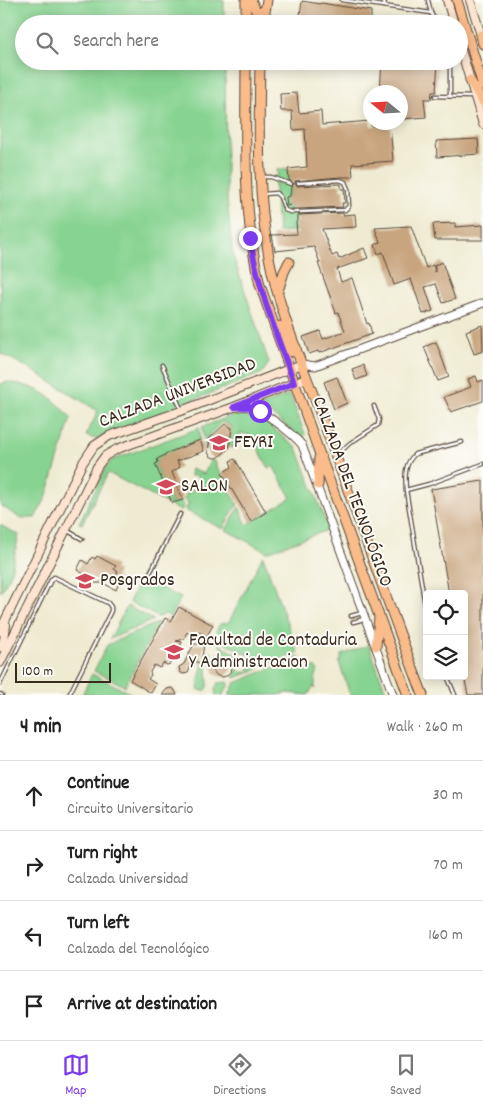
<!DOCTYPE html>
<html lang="en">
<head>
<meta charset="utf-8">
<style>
  body { margin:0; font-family:Dekko,sans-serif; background:#f6f6f6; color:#222 }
  .controls { position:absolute; right:15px; bottom:15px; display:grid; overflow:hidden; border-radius:5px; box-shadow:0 2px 12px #0003 }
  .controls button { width:45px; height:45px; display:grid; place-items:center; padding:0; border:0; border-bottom:1px solid #e0e0e0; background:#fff; color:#222; font:25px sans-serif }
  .compass { position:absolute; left:363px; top:85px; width:45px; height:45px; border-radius:50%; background:#fff; box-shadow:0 2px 12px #0003; rotate:288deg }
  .scale { position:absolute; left:15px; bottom:12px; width:96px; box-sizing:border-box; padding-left:5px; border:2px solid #3b2a1e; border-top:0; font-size:14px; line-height:18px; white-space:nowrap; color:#3b2a1e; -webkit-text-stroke:4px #fdfcf7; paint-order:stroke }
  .stop { position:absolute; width:15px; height:15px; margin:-11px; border:4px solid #7c3aed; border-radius:50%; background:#fff }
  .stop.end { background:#7c3aed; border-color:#fff; box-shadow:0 1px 5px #0008 }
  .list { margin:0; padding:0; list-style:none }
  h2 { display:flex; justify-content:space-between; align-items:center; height:65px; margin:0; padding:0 20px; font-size:21px }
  h2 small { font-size:16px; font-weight:400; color:#767676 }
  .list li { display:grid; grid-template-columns:32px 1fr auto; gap:15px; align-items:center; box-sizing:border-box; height:70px; padding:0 20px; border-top:1px solid #e0e0e0 }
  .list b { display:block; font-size:19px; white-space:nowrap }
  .list p { margin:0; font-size:16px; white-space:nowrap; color:#767676 }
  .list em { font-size:16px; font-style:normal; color:#767676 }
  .icon { flex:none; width:28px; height:28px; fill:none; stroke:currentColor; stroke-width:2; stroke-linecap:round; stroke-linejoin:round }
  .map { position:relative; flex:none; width:483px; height:695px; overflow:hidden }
  .search { position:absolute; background:#fff; box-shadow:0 2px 12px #0003; left:15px; right:15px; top:15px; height:55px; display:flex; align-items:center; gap:12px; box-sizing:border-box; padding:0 18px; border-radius:28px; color:#767676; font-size:19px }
  .sheet { height:345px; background:#fff }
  nav { display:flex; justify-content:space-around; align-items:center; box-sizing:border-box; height:70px; border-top:1px solid #e0e0e0; background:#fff; font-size:14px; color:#767676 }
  nav a { display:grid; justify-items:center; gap:2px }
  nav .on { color:#7c3aed }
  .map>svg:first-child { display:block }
  .green { fill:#87d391; stroke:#617e58 }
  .building { fill:#c9a57f }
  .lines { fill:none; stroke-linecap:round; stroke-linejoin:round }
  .service-casing { stroke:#564739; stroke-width:5 }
  .tertiary-casing { stroke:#564739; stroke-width:9 }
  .secondary-casing { stroke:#564739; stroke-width:10 }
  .primary-casing { stroke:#564739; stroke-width:11 }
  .trunk-casing { stroke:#564739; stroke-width:11 }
  .service { stroke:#fff; stroke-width:2.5 }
  .tertiary { stroke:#fff; stroke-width:7 }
  .secondary { stroke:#fde4d1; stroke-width:8 }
  .primary { stroke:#fabc8b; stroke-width:9 }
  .trunk { stroke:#fabc8b; stroke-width:9 }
  .route { stroke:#7c3aed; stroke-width:6 }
  .labels { text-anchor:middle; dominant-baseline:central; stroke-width:4; stroke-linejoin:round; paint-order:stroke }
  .street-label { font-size:19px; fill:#3b2a1e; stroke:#fdfcf7 }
  .poi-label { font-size:19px; fill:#3b2a1e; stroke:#fdfcf7; text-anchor:start }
</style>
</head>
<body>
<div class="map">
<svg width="483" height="695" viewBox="0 0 483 695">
  <rect width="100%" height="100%" fill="#fdfcf7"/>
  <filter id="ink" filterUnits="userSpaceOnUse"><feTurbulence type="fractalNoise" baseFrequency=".02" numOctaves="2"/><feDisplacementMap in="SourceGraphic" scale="10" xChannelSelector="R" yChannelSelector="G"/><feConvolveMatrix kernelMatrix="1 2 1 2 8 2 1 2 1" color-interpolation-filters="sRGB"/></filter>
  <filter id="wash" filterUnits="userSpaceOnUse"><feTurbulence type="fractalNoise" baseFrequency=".0096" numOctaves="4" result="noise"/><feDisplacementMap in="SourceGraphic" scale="20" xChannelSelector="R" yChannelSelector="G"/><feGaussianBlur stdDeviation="1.12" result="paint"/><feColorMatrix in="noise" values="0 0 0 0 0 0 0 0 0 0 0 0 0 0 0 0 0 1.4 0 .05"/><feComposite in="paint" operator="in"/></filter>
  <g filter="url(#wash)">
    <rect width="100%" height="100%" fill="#efebd2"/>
    <g class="green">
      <polygon points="0,0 224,0 224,24 24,24 24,61 225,61 226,178 228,210 233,256 269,363 262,373 96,439 86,436 98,411 27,367 0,353"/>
      <polygon points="288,169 291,191 289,192 290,196 286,197 286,205 290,205 290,211 297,211 298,219 293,219 296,222 296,231 278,232 274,176 278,176 277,170"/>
      <path d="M8 382C38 387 52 395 71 418L46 498 35 518H20L0 505V384Z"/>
      <polygon points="288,395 291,397 305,434 303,439 261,406"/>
      <polygon points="245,411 255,414 297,448 328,527 327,530 267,552 226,530 239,507 247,525 291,498 273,466 269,468 251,436 241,433 233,448 229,447 232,426 222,422 208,436 206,450 202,427"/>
      <polygon points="199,428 200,440 165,454 165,455 157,459 158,463 155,464 172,503 180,501 184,505 181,511 108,473 82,524 79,523 106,467 112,460"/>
      <polygon points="211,460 216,462 216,466 228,487 193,488 199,486 200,482 196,475 192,476 190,475 191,469 204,474"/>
      <polygon points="229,489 238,505 234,509 223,529 185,510 189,503 184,500 186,494 192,490"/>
      <polygon points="0,525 19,535 10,576 0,592"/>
      <polygon points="263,556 298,653 268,665 223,642 216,631 220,624 229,622"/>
      <polygon points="141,578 181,598 170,617 166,614 158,617 129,602"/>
      <polygon points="127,606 153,620 110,639"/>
      <polygon points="159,622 125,686 94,671 107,645"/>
      <polygon points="218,644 242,657 236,661 232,658 220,655 219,653 222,654 225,651"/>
      <polygon points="369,645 387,695 350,695 339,662 341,660 341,655"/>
      <path d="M210 650 213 658 207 666 208 686 207 689 203 691 198 689 199 685 198 684C200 675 204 654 210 650Z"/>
      <polygon points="299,657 304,670 315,667 318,670 315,676 315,689 313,687 308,695 287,693 278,695 229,695 235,683"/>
      <polygon points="246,659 259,666 258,669 235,678 237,668 242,673 248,671 250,665"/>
      <polygon points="92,674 134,695 82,695"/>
      <polygon points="228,682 229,684 223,695 216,695 215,689 218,683"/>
    </g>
    <g id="blocks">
      <g class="building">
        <polygon points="302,1 320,4 321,3 371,11 371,24 348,22 345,24 300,15"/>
        <polygon points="382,61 438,61 436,92 432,92 431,99 424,99 426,117 402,119 400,92 380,92"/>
        <polygon points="297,93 299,113 321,111 322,125 370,121 371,126 390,124 393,161 352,164 353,177 340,177 295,181 295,184 298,186 341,184 341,189 344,189 345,203 342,203 343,207 299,209 291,209 290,205 287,206 286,197 290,196 291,187 294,184 289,180 288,169 307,167 305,129 293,130 292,111 281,111 280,94"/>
        <polygon points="478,139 479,154 437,157 436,141"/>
        <polygon points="343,213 343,215 355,214 356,227 322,229 332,256 337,254 339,259 364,248 368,258 337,269 341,282 352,278 367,324 369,323 372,334 319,353 318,351 309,354 303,337 320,331 323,339 345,331 338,312 336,313 318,263 320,263 314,247 275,251 272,235 297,234 296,222 298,221 298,215"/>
        <polygon points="455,223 455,227 483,225 483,240 435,240 433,224"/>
        <polygon points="411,226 426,268 433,265 435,272 435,265 442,262 455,299 443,303 436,284 425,287 433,311 423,314 411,279 394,285 383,252 378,254 375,245 380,242 375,228"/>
        <polygon points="482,325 483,351 474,354 466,331"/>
        <polygon points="436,342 449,377 438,381 424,347"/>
        <polygon points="363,365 367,376 356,380 352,369"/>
        <polygon points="476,376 478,382 483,380 483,401 451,412 444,397 471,387 468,379"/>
        <polygon points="337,377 347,403 334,409 324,382"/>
        <polygon points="225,424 232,428 229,448 218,458 214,458 210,456 208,452 210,438"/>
        <polygon points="200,440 204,451 177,461 180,467 172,472 183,500 172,503 155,464 158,463 157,459 165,455 165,454"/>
        <polygon points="235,459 266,512 251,522 222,473 232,467 230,461"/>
        <polygon points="483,481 483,695 468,695 464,676 464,594 449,594 431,489"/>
        <polygon points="97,556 116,566 114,569 118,571 115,577 120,580 116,590 103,583 95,583 90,577 77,570 82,560 88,564 92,557 95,559"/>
        <polygon points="179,607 213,625 207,636 197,631 192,636 187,632 184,639 176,641 182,642 175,656 171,654 170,664 167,665 163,663 160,668 154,665 150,672 151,675 148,679 156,684 151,693 130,680 165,618 171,621"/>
        <polygon points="194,644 204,644 201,664 195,661 193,666 191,665 188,673 183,674 180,672 179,667 184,664"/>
        <circle cx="222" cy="668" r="9"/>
        <polygon points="171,688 174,689 177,695 162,695 167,689"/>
      </g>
    </g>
  </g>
  <g filter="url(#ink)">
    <use href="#blocks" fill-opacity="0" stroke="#564739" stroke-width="1"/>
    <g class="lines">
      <g class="service-casing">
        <g id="service">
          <polyline points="342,0 431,13"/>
          <polyline points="428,0 431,13 437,24"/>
          <polyline points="384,6 385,0"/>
          <polyline points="450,61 450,96"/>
          <polyline points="435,96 473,97"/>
          <polyline points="263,177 271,177 291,184"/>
          <polyline points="298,183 340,180 345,182 348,189 349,206 345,210 300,212"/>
          <polyline points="265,194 276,193 280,197 285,210 290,212 298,212"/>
          <polyline points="162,365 181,409"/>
          <polyline points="338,454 350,443 378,425 379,419 374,406"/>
          <polyline points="406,490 429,484 483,464"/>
          <polyline points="68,531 82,539"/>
          <polyline points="150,573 180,514"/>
          <polyline points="351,616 362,613"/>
          <path d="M427 617 406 490C405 476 404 464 415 454L462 442"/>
          <polyline points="353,622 364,619"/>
          <polyline points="447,676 455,695"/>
          <polyline points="0,684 51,580 54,577 108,603 111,607 111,611 69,695"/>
          <polyline points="0,694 2,695"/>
        </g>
      </g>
      <g class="tertiary-casing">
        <g id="tertiary">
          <polyline points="302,364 315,366 483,303"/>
          <path d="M237 407C243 406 248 406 253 408 265 412 294 435 302 445L393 695"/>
        </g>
      </g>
      <g class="secondary-casing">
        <g id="secondary">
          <polyline points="447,0 454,24"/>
          <polyline points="470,0 481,35"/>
          <polyline points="459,43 483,124"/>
          <polyline points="0,631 82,464 94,446 109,436 181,411 302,364"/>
          <polyline points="0,647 4,640 6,625"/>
          <polyline points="0,663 97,467 105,456 117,449 234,407 306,378"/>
        </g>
      </g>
      <g class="primary-casing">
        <g id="primary">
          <polyline points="246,0 246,24"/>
          <polyline points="251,0 256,11 265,12 267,0"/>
          <polyline points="246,23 249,18 253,18 254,24"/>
          <path d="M246 61C246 136 242 212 260 285L319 452 408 695"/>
          <path d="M260 61C259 126 257 193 269 257 280 316 306 373 326 429 358 518 389 607 423 695"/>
          <polyline points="278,291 284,272 289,262"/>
          <polyline points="280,326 289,351 294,352 296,347"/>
          <polyline points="318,485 319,458"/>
          <polyline points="376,646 379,618"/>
        </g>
      </g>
      <g class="trunk-casing">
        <g id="trunk">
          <polyline points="457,0 483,86"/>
          <polyline points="481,35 483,44"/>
          <polyline points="470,80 483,102"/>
        </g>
      </g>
      <use href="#service" class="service"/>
      <use href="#tertiary" class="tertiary"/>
      <use href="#secondary" class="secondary"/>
      <use href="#primary" class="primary"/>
      <use href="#trunk" class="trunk"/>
    </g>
  </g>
  <g class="lines" filter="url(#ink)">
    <path class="route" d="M250 238C258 289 277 335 294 383L234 407H251L260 411"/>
  </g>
  <defs>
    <g id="university-bare" transform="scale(1.5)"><path d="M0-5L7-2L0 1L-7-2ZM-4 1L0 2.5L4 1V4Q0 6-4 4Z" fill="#d1495b" stroke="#fdfcf7" stroke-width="2.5" paint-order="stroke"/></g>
    <g id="school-bare" transform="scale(1.5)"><path d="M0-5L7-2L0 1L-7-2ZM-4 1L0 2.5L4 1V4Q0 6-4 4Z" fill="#d1495b" stroke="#fdfcf7" stroke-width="2.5" paint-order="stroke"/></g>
  </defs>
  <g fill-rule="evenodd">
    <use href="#university-bare" x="219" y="443"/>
    <use href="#university-bare" x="166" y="487"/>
    <use href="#school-bare" x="85" y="581"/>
    <use href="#university-bare" x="174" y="652"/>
  </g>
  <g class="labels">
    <g class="street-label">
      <text transform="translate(178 394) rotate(-21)">CALZADA UNIVERSIDAD</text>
      <text transform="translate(351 492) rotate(70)">CALZADA DEL TECNOLÓGICO</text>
    </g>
    <g class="poi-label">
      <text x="234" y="443">FEYRI</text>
      <text x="181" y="487">SALON</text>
      <text x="100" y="581">Posgrados</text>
      <text x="189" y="641">Facultad de Contaduria<tspan x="189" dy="22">Y Administracion</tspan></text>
    </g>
  </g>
</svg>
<div class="controls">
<button><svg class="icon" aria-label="locate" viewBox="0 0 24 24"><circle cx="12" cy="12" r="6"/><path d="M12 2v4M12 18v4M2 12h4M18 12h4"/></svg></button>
<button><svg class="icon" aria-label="layers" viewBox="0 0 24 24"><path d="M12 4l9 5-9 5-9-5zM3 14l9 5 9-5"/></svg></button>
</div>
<svg class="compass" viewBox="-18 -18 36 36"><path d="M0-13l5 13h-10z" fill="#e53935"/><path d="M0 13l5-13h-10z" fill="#767676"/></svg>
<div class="scale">100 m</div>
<div class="stop" style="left:260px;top:411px"></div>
<div class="stop end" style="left:250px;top:238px"></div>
<div class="search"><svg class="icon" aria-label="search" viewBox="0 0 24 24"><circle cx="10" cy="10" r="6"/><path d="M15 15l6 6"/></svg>Search here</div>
</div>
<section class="sheet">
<h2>4 min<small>Walk · 260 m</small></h2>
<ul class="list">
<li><svg class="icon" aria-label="ahead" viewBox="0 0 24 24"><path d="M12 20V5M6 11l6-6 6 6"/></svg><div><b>Continue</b><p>Circuito Universitario</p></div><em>30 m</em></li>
<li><svg class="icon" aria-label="right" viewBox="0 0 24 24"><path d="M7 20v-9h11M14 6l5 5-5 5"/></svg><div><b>Turn right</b><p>Calzada Universidad</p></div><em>70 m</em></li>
<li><svg class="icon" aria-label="left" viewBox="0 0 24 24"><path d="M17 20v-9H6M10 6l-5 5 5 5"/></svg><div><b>Turn left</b><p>Calzada del Tecnológico</p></div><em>160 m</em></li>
<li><svg class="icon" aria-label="arrive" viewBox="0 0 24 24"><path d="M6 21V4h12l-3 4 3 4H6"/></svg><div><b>Arrive at destination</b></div></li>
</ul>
</section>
<nav>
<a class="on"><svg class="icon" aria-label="map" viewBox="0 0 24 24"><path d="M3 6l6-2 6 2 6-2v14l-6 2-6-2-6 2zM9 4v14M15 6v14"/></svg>Map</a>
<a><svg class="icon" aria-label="directions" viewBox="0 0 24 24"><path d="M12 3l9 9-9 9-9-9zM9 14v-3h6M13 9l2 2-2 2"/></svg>Directions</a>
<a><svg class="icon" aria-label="saved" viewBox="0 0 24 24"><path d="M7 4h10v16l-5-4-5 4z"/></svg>Saved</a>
</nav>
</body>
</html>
